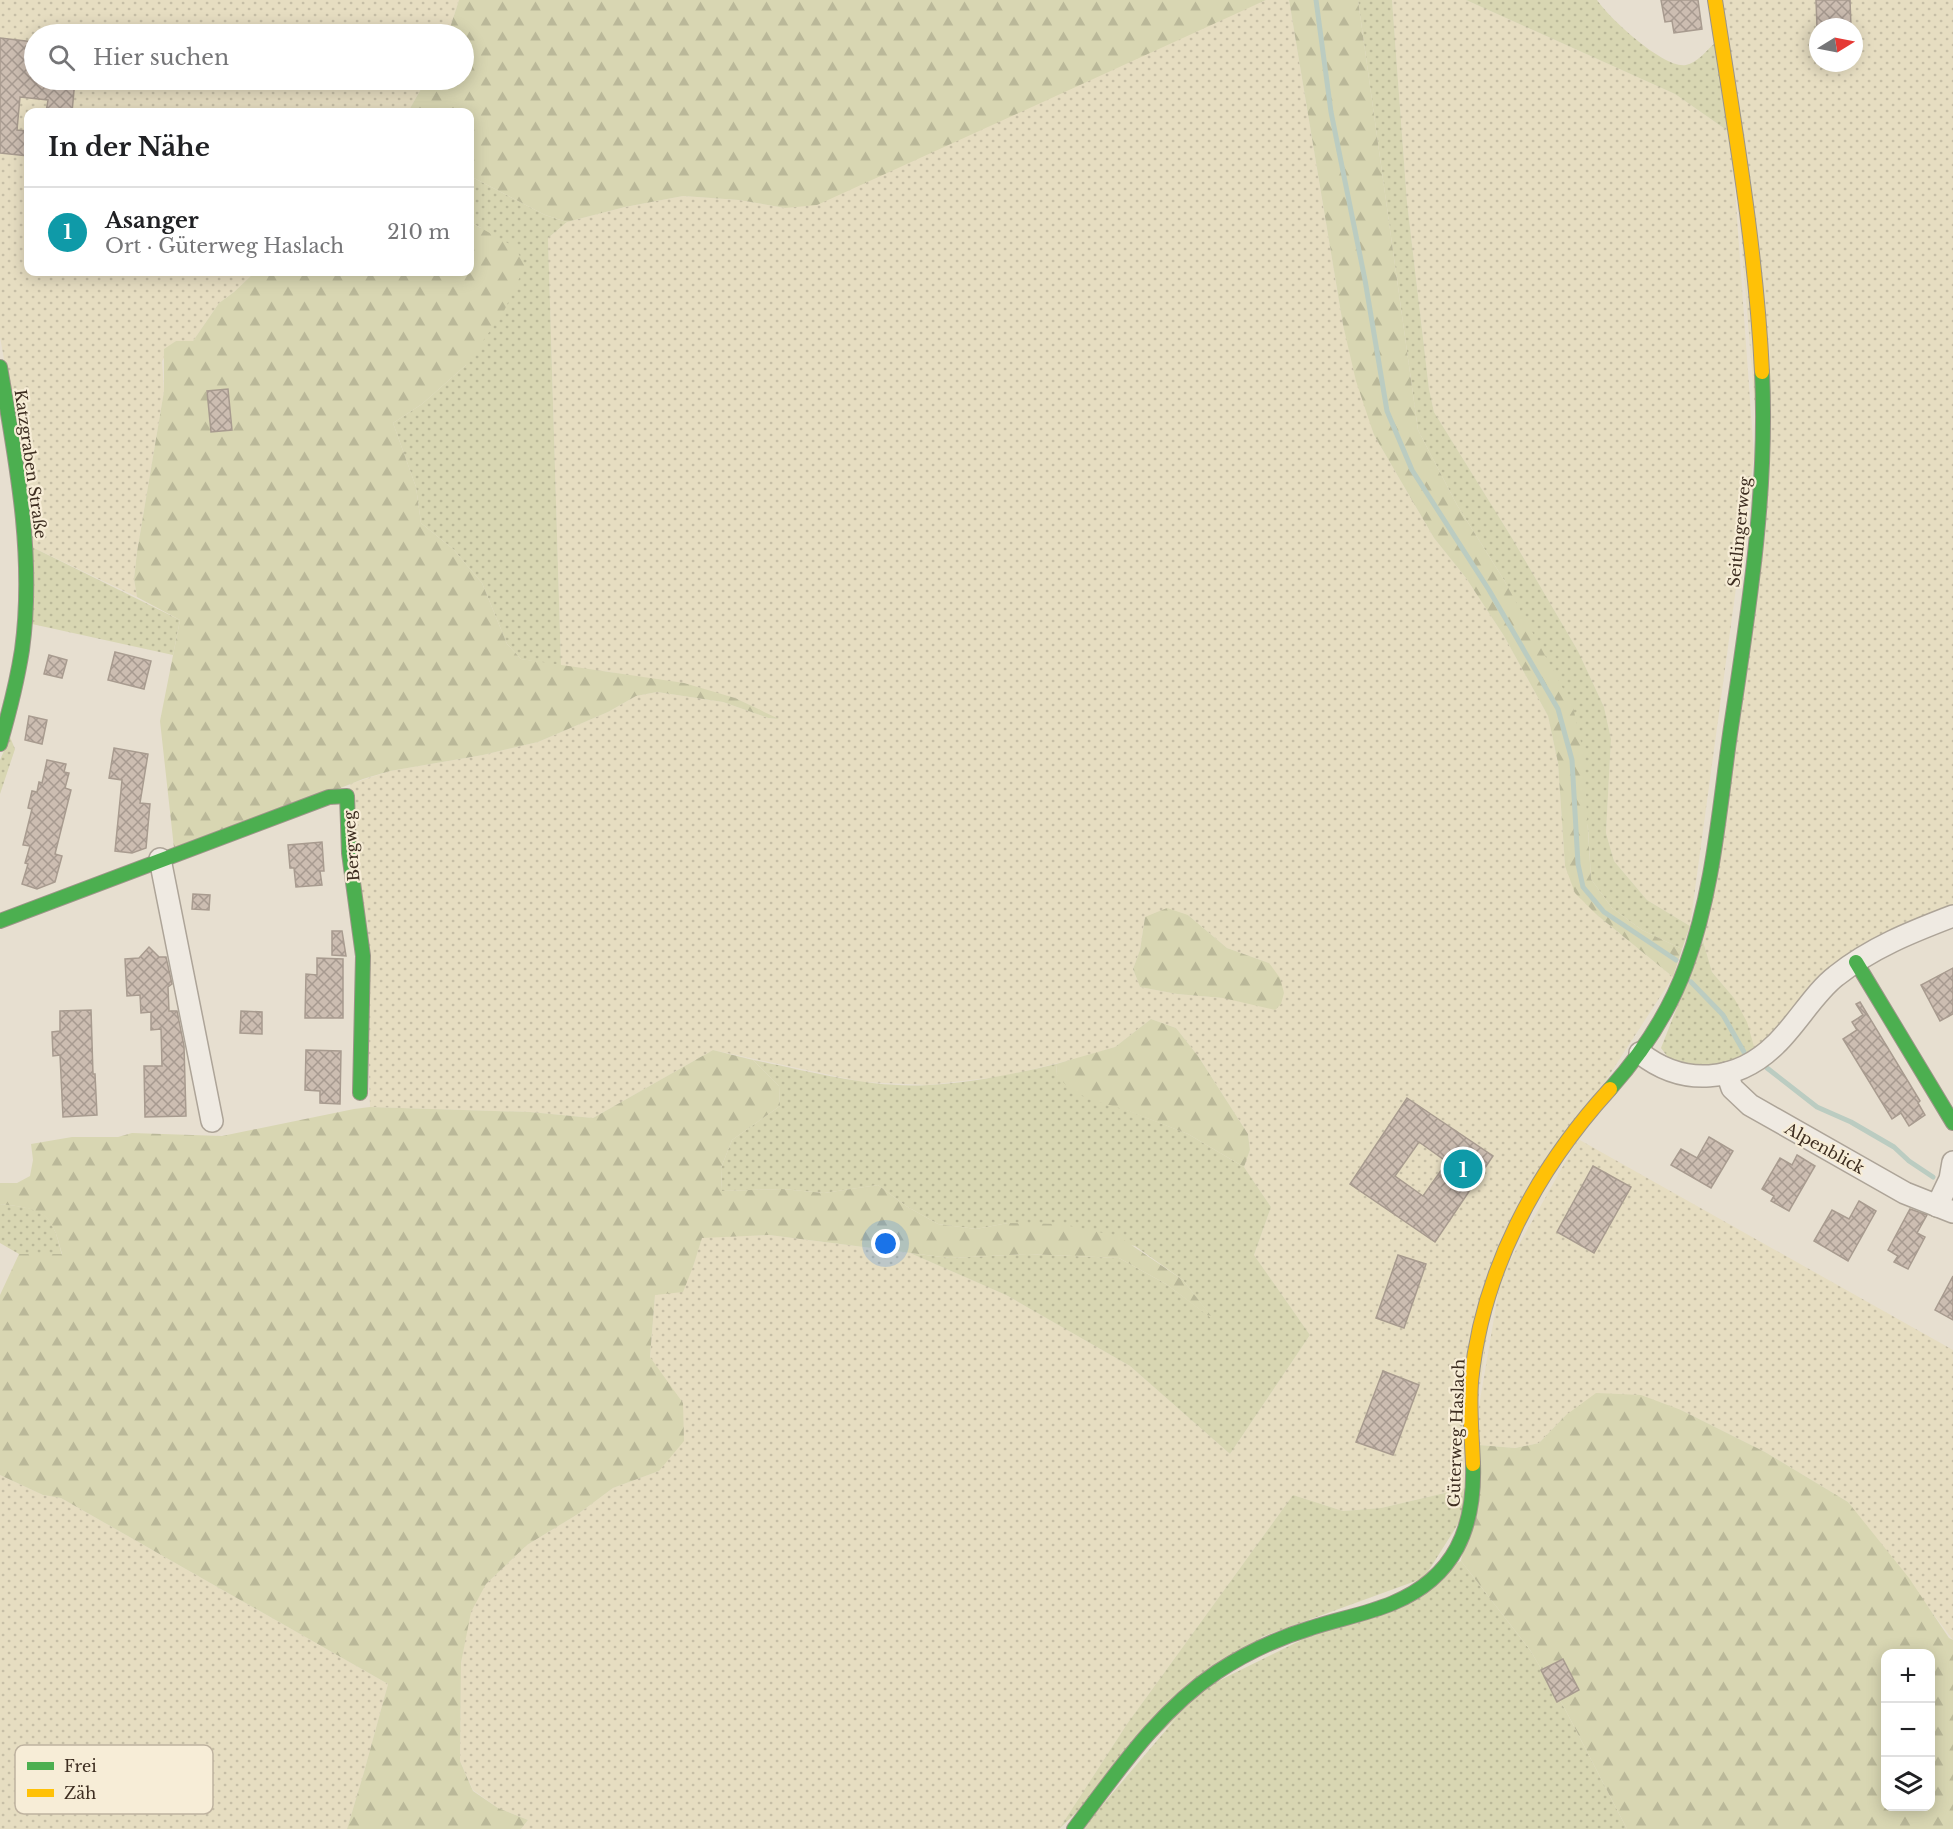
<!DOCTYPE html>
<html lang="de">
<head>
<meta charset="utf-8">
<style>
  body { margin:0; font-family:"Libre Baskerville",serif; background:#f2f2f2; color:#202124 }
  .controls { position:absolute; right:18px; bottom:18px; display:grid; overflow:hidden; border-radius:12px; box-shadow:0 3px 15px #0003 }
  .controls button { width:54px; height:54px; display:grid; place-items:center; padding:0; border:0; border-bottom:2px solid #e0e0e0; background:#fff; color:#202124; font:30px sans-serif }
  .compass { position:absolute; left:1809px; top:18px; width:54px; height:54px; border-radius:50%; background:#fff; box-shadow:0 3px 15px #0003; rotate:80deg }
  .you { position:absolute; left:886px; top:1244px; width:21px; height:21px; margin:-15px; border:4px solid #fff; border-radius:50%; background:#1a73e8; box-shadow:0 0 0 9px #1a73e833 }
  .badge { display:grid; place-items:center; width:39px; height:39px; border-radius:50%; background:#2563eb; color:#fff; font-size:20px; font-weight:700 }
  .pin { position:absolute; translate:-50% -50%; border:3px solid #fff; box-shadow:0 2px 6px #0006 }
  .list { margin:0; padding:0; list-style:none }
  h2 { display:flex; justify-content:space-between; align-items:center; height:78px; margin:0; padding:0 24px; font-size:26px }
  h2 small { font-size:20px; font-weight:400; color:#757577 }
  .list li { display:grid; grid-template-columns:39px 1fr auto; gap:18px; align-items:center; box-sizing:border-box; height:90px; padding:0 24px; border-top:2px solid #e0e0e0 }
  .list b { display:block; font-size:22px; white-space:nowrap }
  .list p { margin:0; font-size:20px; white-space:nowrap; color:#757577 }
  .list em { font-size:20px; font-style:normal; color:#757577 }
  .icon { flex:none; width:33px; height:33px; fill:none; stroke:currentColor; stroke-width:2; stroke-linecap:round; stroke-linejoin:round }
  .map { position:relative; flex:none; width:1953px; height:1829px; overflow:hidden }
  .search { position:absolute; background:#fff; box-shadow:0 3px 15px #0003; left:24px; top:24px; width:450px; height:66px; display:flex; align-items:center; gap:15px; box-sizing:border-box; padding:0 21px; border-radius:33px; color:#757577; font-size:22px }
  .panel { position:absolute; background:#fff; box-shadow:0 3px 15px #0003; left:24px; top:108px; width:450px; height:168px; border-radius:12px }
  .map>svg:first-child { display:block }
  .farmland { fill:url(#farmland-dots); fill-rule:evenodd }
  .grass { fill:url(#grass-dots) }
  .forest { fill:url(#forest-firs); fill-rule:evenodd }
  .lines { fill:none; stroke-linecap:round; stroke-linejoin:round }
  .stream { stroke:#bbccc1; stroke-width:5 }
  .building { fill:url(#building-cross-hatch); stroke:#a89b8f; stroke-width:1.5; fill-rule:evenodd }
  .street-casing { stroke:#ada498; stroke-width:24 }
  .fast-casing { stroke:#9c9488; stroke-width:16 }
  .slow-casing { stroke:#9c9488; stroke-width:16 }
  .street { stroke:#efeae2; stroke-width:21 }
  .fast { stroke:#4caf50; stroke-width:14 }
  .slow { stroke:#ffc107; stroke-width:14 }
  .labels { text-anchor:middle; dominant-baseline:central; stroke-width:4.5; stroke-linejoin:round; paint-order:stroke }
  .street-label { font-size:16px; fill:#3d2d20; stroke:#f7edd7 }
  .key { fill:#f7edd7; stroke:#bfb3a0; stroke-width:1.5 }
  .key-label { font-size:16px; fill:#3d2d20 }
</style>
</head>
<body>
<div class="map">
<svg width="1953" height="1829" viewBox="0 0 1953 1829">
  <defs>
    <pattern id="farmland-dots" width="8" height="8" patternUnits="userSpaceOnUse" patternTransform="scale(1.5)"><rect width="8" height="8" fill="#e6ddc1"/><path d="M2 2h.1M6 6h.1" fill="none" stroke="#c6bea6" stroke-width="1.8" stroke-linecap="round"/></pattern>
    <pattern id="grass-dots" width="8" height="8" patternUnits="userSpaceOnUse" patternTransform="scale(1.5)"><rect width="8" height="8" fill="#d8d6b2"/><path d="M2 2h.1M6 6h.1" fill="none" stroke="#bab899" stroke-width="1.8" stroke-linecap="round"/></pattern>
    <pattern id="forest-firs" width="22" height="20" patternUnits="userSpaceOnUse" patternTransform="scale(1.5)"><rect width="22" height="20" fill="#d8d6b2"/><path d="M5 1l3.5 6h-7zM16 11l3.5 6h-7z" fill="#bab899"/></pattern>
    <pattern id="building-cross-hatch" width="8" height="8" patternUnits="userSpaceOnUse" patternTransform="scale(1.5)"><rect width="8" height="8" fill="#ccbdb1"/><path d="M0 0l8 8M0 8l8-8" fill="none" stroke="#a79a90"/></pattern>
  </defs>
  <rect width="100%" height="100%" fill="#e7dfd0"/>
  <g class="farmland">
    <polygon points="0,0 459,0 448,34 34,34 34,80 426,80 408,112 28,112 28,272 255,272 234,292 219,303 193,341 176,341 162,361 164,391 137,552 134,579 137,597 32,547 25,474 0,337"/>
    <path d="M1266 0H1289L1343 325 1374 435 1434 538 1466 578 1504 636 1548 716 1558 763 1565 866 1597 915 1673 977 1500 1243 1466 1488 1381 1508 1343 1511 1293 1495 1127 1724 1059 1829H521L528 1820 498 1808 473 1790 460 1761 461 1663 470 1612 486 1584 527 1545 578 1514 613 1488 659 1471 663 1378 650 1357 655 1295 693 1267 702 1237 769 1235 910 1253 1006 1295 1130 1366 1230 1454 1310 1335 1254 1255 1271 1207 1244 1167 1250 1150 1248 1134 1198 1056 1176 1028 1151 1019 1115 1047 1083 1057 1005 1076 928 1085 863 1082 713 1050 593 1118 530 1112 370 1107 368 1031 350 784 390 771 483 755 538 742 608 712 636 696 657 692 723 702 768 718 777 719 735 698 610 672 561 666 548 238 567 222 625 207 683 196 739 200 785 208ZM1188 915 1227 948 1269 963 1223 998 1177 994 1140 987 1133 969 1140 950 1145 917Z"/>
    <polygon points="1392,0 1466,0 1675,94 1728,131 1734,176 1754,456 1690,926 1647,900 1614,861 1606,833 1611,739 1604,707 1578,651 1512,538 1434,412 1429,389 1407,202"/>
    <path d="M1722 0H1953V907L1914 921 1755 1050 1734 998 1712 972 1703 941 1765 533ZM1818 27H1854V63H1818Z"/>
    <polygon points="1578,1139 1953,1350 1953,1640 1848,1502 1765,1452 1681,1410 1566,1415 1539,1443 1515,1448 1479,1445 1478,1412 1501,1277"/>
    <polygon points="0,1475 43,1495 61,1498 388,1684 364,1772 347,1829 0,1829"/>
  </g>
  <g class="grass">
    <polygon points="1358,0 1392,0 1407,202 1429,389 1434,412 1512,538 1578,651 1604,707 1611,739 1606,833 1614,861 1647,900 1690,926 1682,949 1642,930 1612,908 1591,879 1588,827 1535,641 1504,580 1457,505 1418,430"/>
    <path d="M1466 0H1597C1609 18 1664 69 1686 65 1697 63 1707 50 1715 43L1728 131 1675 94Z"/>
    <polygon points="470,176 545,215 567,222 548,238 561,666 521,659 507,644 482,583 453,549 421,523 416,487 393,423 422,404 466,365 481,228 470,222"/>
    <polygon points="32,547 180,620 173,655 32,624"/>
    <polygon points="10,737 15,749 0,794 0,760"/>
    <polygon points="1703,941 1712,972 1734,998 1747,1022 1755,1050 1737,1061 1711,1069 1670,1060 1661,1048"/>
    <path d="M753 1060C808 1071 872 1089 929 1085 972 1083 1014 1074 1056 1064L1057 1075 1127 1110 1188 1134 1244 1167 1271 1207 1254 1255 1310 1335 1230 1454 1130 1366 1006 1295 910 1253 950 1258 1027 1254 1119 1258 1166 1284 1213 1319 1183 1280 1135 1246 1008 1223 976 1229 938 1224 906 1206 878 1185 824 1193 782 1189 722 1191 721 1168 732 1140 780 1106 779 1086Z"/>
    <path d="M0 1204C43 1209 52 1210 62 1255L19 1254 0 1243Z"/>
    <polygon points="1466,1488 1465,1513 1424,1578 1262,1637 1059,1829 1127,1724 1293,1495 1343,1511 1381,1508"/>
    <polygon points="1461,1561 1530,1650 1565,1709 1627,1829 1082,1829 1200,1690"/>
  </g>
  <g class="forest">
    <polygon points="459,0 1266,0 817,205 785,208 739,200 683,196 625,207 567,222 545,215 470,176 470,112 408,112 426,80 464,80 464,34 448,34"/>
    <polygon points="1289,0 1358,0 1418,430 1457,505 1504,580 1573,707 1583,751 1591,879 1612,908 1642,930 1682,949 1673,977 1597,915 1575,893 1565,866 1558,763 1548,716 1504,636 1466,578 1434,538 1374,435 1356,381 1343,325"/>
    <polygon points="470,222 515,247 525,266 504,311 466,365 422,404 393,423 416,487 421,523 453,549 482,583 507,644 521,659 684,683 735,698 779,719 768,718 723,702 657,692 636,696 608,712 538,742 483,755 390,771 363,779 328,793 174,848 160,721 180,620 137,597 134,579 137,552 164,391 164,349 176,341 193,341 219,303 234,292 255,272 470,272"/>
    <polygon points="1167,908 1188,915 1227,948 1269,963 1280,978 1284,993 1281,1004 1275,1010 1223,998 1177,994 1140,987 1133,969 1140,950 1145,917"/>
    <polygon points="1151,1019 1176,1028 1198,1056 1248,1134 1250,1150 1244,1167 1188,1134 1126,1110 1096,1101 1071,1091 1057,1075 1056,1064 1115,1047"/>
    <path d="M713 1050 753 1060 779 1086 780 1106 732 1140 721 1168 722 1191 782 1189 824 1193 878 1185 906 1206 938 1224 976 1229 1008 1223 1060 1224 1118 1236 1183 1280 1215 1321 1166 1284 1119 1258 1027 1254 950 1258 769 1235 702 1238 693 1267 683 1292 655 1295 650 1357 683 1403 684 1441 659 1471 613 1488 578 1514 527 1545 486 1584 471 1612 461 1663 460 1761 473 1791 498 1808 528 1820 521 1829H347L364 1772 388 1684 61 1498 43 1495 0 1475V1295L19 1254H62C52 1211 42 1209 0 1204V1183H17L30 1176 33 1160 31 1144 72 1137H118L132 1133 222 1136 354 1109 370 1107 530 1112 593 1118Z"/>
    <path d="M1596 1393 1641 1395 1681 1410 1765 1452 1848 1502 1909 1578 1949 1638 1953 1640V1829H1627L1565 1709 1530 1650 1461 1561 1479 1445 1515 1448 1539 1443 1566 1415ZM1886 1654H1930V1806H1886Z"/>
  </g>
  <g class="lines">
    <g class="stream">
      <polyline points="1316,0 1331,112 1365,280 1387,411 1412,470 1489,590 1558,709 1572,760 1578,864 1583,887 1604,912 1676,960"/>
      <polyline points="1691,982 1723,1015 1744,1052"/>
      <polyline points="1767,1068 1817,1107 1851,1122 1894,1147 1909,1161 1933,1177"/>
    </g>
  </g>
  <g class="building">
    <polygon points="1661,0 1698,0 1702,29 1674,33 1672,21 1665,22"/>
    <polygon points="1816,0 1850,0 1851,27 1817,27"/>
    <polygon points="0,38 34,42 34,80 75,80 72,112 46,112 48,100 20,97 17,130 28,131 28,156 0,153"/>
    <polygon points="228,389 232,430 211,432 207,391"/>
    <polygon points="115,652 151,661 144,689 108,680"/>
    <polygon points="49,655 67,660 62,678 44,674"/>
    <polygon points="29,716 47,720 42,744 25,740"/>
    <polygon points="114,748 148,754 140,803 150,804 146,848 132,853 115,851 122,780 109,778"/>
    <polygon points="47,760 66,764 64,772 69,773 65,788 71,790 55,854 62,856 55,882 37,889 22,884 28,864 25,863 30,846 23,845 32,809 28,808 32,791 37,792 39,782 42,783"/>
    <polygon points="322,842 324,871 320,871 322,885 296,887 294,868 290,868 288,845"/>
    <polygon points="193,894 210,895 209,910 192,909"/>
    <polygon points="332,931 342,931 346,956 332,955"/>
    <polygon points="149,947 159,957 166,957 172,984 168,987 169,1011 177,1011 184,1046 186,1116 145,1117 144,1066 162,1066 161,1029 151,1030 151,1012 141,1013 140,995 127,996 125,959 139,958"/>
    <polygon points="317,958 343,959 343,1018 305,1018 306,974 317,975"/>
    <polygon points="1953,968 1953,1014 1940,1021 1921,985"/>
    <polygon points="1860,1002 1920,1101 1918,1103 1925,1115 1909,1126 1901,1113 1892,1119 1843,1039 1857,1030 1852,1022 1863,1015 1856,1004"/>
    <polygon points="91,1010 93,1074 95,1074 97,1115 63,1117 60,1055 53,1056 52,1032 60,1031 60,1011"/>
    <polygon points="241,1011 262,1012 262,1034 240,1033"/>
    <polygon points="306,1050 341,1051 340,1104 320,1103 320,1091 305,1090"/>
    <path d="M1407 1098 1493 1156 1435 1242 1350 1184ZM1419 1142 1447 1162 1423 1196 1395 1176Z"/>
    <polygon points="1709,1137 1733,1151 1711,1188 1671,1165 1681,1149 1697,1158"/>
    <polygon points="1797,1155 1815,1166 1789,1211 1771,1201 1774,1196 1762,1189 1780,1158 1792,1165"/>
    <polygon points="1593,1166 1631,1187 1594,1253 1557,1232"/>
    <polygon points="1859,1201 1876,1211 1848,1261 1814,1241 1832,1210 1849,1219"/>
    <polygon points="1910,1209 1927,1215 1917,1233 1925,1237 1908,1269 1894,1262 1898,1256 1888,1250"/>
    <polygon points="1398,1255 1426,1264 1404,1328 1376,1318"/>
    <polygon points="1953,1276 1953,1320 1935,1310"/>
    <polygon points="1383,1371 1419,1385 1393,1455 1356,1442"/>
    <polygon points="1563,1659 1579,1690 1557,1702 1541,1670"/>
  </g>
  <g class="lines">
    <g class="street-casing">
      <g id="street">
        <polyline points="160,859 212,1121"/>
        <path d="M1640 1053C1683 1087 1737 1083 1776 1044 1796 1025 1815 992 1836 976 1871 948 1911 932 1953 916"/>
        <polyline points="1727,1073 1732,1088 1750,1105 1905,1193 1953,1212"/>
        <polyline points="1937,1206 1950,1179 1953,1162"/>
      </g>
    </g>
    <g class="fast-casing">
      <g id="fast">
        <path d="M0 367C16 460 35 556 22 650 17 682 9 713 0 744"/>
        <polyline points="0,921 329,797 347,796 349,853 363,956 360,1093"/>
        <polyline points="1856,962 1953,1123"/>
        <path d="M1610 1089C1643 1052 1669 1013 1686 966 1713 892 1719 812 1730 734 1748 614 1768 494 1762 372"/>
        <path d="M1074 1829C1117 1773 1157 1712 1217 1672 1246 1653 1278 1638 1311 1628 1338 1619 1367 1614 1393 1603 1455 1577 1475 1528 1473 1464"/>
      </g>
    </g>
    <g class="slow-casing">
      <g id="slow">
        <path d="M1715 0C1734 124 1756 247 1762 372"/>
        <path d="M1473 1464C1472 1437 1469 1409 1471 1382 1482 1271 1536 1170 1610 1089"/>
      </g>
    </g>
    <use href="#street" class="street"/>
    <use href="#fast" class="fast"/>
    <use href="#slow" class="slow"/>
  </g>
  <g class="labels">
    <g class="street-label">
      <text transform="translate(31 464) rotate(82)">Katzgraben Straße</text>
      <text transform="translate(1739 532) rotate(-84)">Seitlingerweg</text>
      <text transform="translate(351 846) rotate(-94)">Bergweg</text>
      <text transform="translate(1825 1148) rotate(29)">Alpenblick</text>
      <text transform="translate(1456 1433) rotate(-88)">Güterweg Haslach</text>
    </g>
  </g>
  <rect x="15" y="1745" width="198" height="69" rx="9" class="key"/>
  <rect x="27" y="1762" width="27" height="8" fill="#4caf50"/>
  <rect x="27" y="1789" width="27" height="8" fill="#ffc107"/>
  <g class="key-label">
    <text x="64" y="1772">Frei</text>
    <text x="64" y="1799">Zäh</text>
  </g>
</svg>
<div class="controls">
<button>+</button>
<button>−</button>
<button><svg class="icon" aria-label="layers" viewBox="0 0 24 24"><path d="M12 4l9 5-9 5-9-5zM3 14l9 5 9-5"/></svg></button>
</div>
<svg class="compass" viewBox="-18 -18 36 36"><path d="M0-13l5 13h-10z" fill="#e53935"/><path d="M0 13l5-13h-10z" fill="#757577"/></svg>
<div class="you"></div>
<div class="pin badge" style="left:1463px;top:1169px;background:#0f9aa8">1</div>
<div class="search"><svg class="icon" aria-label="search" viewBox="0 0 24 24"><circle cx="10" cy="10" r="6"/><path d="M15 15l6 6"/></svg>Hier suchen</div>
<section class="panel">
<h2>In der Nähe<small></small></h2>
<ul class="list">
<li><span class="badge" style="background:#0f9aa8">1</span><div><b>Asanger</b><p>Ort · Güterweg Haslach</p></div><em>210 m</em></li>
</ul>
</section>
</div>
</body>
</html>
